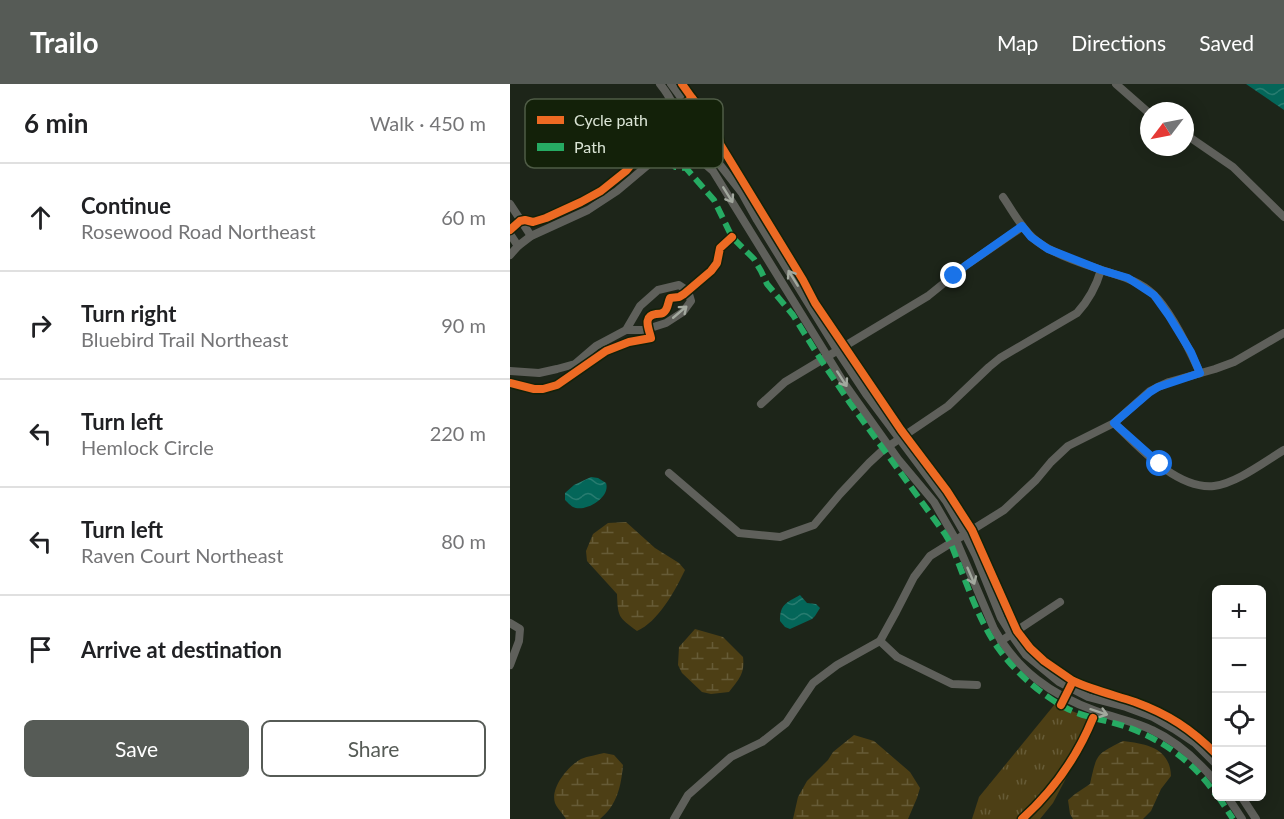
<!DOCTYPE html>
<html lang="en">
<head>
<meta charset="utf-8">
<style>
  body { margin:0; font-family:Lato,sans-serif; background:#f2f2f2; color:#202124 }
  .controls { position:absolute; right:18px; bottom:18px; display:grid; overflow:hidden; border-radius:9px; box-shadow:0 3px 15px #0003 }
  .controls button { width:54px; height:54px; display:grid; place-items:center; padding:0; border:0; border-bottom:2px solid #e0e0e0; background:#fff; color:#202124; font:30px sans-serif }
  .compass { position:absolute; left:630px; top:18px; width:54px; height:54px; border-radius:50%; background:#fff; box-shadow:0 3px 15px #0003; rotate:238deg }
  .stop { position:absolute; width:18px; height:18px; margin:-14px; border:4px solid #1a73e8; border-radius:50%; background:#fff }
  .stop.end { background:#1a73e8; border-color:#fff; box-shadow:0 2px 6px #0008 }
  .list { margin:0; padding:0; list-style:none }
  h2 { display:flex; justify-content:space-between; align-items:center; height:78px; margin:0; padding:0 24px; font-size:26px }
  h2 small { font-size:20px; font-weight:400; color:#757577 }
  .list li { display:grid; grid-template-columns:39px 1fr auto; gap:18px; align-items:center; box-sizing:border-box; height:108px; padding:0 24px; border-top:2px solid #e0e0e0 }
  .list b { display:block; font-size:22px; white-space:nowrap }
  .list p { margin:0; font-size:20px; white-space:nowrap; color:#757577 }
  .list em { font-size:20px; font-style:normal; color:#757577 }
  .actions { display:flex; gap:12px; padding:18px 24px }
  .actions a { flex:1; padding:14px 0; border:2px solid #565b56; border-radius:9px; text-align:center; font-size:21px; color:#565b56 }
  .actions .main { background:#565b56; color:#fff }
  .icon { flex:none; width:33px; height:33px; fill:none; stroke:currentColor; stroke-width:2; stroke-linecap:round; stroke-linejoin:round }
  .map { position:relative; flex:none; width:774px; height:735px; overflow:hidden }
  header { display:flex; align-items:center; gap:36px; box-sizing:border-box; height:84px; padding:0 30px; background:#565b56; color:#fff }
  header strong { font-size:28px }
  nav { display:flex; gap:33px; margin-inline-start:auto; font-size:21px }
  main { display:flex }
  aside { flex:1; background:#fff }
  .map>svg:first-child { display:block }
  .wetland { fill:url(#wetland-marsh) }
  .park { fill:url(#park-tufts) }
  .water { fill:url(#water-waves) }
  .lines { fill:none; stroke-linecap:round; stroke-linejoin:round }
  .minor { stroke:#5f605b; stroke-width:8 }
  .quiet { stroke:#26ab63; stroke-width:6; stroke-dasharray:12 6; stroke-linecap:butt }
  .cycleway-casing { stroke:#132109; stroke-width:11 }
  .cycleway { stroke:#ed6a23; stroke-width:8 }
  .oneway { stroke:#a3a99f }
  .route { stroke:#1a73e8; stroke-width:8 }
  .key { fill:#132109; stroke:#4f5c46; stroke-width:1.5 }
  .key-label { font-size:16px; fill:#dbe5d6 }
</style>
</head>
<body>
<header>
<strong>Trailo</strong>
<nav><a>Map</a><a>Directions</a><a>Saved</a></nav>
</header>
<main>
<aside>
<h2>6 min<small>Walk · 450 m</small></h2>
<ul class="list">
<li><svg class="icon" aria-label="ahead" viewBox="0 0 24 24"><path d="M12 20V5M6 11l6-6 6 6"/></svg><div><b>Continue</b><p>Rosewood Road Northeast</p></div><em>60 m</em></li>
<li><svg class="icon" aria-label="right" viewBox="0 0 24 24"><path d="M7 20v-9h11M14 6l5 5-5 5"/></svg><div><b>Turn right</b><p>Bluebird Trail Northeast</p></div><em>90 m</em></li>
<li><svg class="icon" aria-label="left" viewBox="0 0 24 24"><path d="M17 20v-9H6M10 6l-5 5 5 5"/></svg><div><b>Turn left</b><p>Hemlock Circle</p></div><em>220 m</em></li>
<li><svg class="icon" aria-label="left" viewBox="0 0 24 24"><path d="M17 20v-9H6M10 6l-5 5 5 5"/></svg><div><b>Turn left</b><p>Raven Court Northeast</p></div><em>80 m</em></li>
<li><svg class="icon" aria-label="arrive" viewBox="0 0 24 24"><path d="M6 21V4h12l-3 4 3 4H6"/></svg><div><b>Arrive at destination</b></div></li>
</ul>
<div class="actions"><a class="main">Save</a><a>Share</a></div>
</aside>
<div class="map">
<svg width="774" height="735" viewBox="0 0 774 735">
  <defs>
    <pattern id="wetland-marsh" width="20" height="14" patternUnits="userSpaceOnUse" patternTransform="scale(1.5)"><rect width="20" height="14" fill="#4d3f15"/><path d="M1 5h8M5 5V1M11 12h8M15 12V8" fill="none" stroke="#665b36"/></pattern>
    <pattern id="park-tufts" width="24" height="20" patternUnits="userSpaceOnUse" patternTransform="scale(1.5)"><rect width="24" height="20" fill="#4d3f15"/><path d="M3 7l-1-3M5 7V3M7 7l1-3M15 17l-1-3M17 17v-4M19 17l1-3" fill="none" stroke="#665b36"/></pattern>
    <pattern id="water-waves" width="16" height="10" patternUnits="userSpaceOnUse" patternTransform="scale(1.5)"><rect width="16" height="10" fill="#046659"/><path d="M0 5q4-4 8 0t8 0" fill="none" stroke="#287c70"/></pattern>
  </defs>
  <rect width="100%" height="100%" fill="#1d2519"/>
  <g class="wetland">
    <path d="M116 438 145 464 169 479 175 486C165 507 148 538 127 547 108 533 108 533 107 510L77 477 76 467 83 450 98 439Z"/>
    <path d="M185 545 213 553 233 573C235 590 229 595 219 608L201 610 192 608 172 589 168 581 169 563Z"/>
    <polygon points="344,651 364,657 400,688 410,704 407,714 398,735 283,735 288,713 297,697 318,676 323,668"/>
    <path d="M613 657C637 660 660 664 661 692L651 705 641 727 633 735H563L560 730 558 716 565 710 580 700C587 670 585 671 613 657Z"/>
    <path d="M94 669 104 671 113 681C111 703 107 721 90 735H56C53 730 47 724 45 719 40 704 58 682 71 675 78 672 87 671 94 669Z"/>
  </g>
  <polygon class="park" points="545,620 586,637 543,719 530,735 462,735 469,713"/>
  <g class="water">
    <polygon points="736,0 774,0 774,26"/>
    <path d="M81 393 88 394 96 399C101 414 74 429 63 423 61 422 57 418 55 416V409L64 401Z"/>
    <path d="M290 511 297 519 306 520 310 524 305 532 302 535 280 545 275 543 270 537C270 520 276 519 290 511Z"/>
  </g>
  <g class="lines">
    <g class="minor">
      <path d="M150 0C162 15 165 23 166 42"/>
      <polyline points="161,0 175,19 191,34"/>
      <polyline points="606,0 639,29"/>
      <circle cx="182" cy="50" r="17"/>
      <polyline points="675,50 723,83 774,133"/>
      <polyline points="198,56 203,72 232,109 247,136 327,266 356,310 436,417 455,450 466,472 491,534 501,550 516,571 549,598 578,613 616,623 643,633 664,645 685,659 706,680"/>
      <path d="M180 67 203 87 334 299 388 375 424 418 446 456 484 545C508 587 541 611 586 627 604 634 624 637 642 646 668 658 688 677 706 698"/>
      <path d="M493 113C502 126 510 142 523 154 537 167 570 179 589 185 608 192 627 195 643 210 660 225 680 267 690 289"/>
      <polyline points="0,120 21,152"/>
      <polyline points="0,150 8,162"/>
      <polyline points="0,171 8,162 21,152 78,126 107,107 157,65 168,59"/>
      <polyline points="0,287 29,289 47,285 65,280 86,262 116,246 134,246 156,239 173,228 181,217 178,207 169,201 148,206 130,222 116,246"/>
      <polyline points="251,320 275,298 418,212 455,182 512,143"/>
      <path d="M604 339C629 363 667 406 704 402 727 399 754 378 774 366"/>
      <path d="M159 389 229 449 270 453 304 441 330 410 359 379 373 366 438 322 479 283 490 274 567 229C579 216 586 203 591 186"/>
      <polyline points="0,539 10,545 9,557 0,581"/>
      <polyline points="370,557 387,573 442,600 467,601"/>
      <polyline points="491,557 550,518"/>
      <polyline points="717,712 732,735"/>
      <polyline points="731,712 746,735"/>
      <polyline points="164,735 178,711 221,673 252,658 276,639 303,599 327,581 370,557 386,528 404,493 420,472 494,426 526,396 541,378 558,362 604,339 640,307 648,303 659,298 705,285 724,278 774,249"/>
    </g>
    <g class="quiet">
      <path d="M161 73 165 83 176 84 204 116 222 153 244 175 251 187 257 200 283 231 311 276 340 319 435 450 441 460C454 492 468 536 488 564 505 588 530 610 556 624 575 634 597 636 617 643 653 656 685 679 706 711"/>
      <polyline points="708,712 723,735"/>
    </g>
    <g class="cycleway-casing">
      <g id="cycleway">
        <polyline points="172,0 182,14 191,25 203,33 207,43 210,60 293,196 305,219 391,346 437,407 462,446 507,547 520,564 534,577 563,597 551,621"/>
        <polyline points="0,146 10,137 15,136 23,138 36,134 71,118 91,107 116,87 150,46 154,29 161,25 171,23 182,14"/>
        <path d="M0 299 24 305H33L47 301 96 267 119 258 141 254C139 245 132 232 146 230 150 229 152 231 155 227 158 224 158 218 160 214L169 213 174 210 201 187 207 179 210 164 222 153"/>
        <path d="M563 597C583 606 604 611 625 618 658 630 681 645 706 670"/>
        <path d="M512 735C543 707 567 673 583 634"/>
      </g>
    </g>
    <use href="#cycleway" class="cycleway"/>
  </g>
  <defs><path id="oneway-shaft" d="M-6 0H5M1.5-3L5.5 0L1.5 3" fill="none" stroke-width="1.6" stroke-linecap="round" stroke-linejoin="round" transform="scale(1.5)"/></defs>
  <g class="oneway">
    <use href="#oneway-shaft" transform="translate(218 111) rotate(58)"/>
    <use href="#oneway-shaft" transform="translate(283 194) rotate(-122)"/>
    <use href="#oneway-shaft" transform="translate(170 228) rotate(-40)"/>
    <use href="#oneway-shaft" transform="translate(332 295) rotate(57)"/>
    <use href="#oneway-shaft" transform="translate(461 492) rotate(67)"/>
    <use href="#oneway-shaft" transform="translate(589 628) rotate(18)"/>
  </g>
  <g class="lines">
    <polyline class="route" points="444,192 455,182 512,142 521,153 538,165 591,186 618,194 644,211 659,232 681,268 690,289 648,303 640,308 604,339 650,380"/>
  </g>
  <rect x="15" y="15" width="198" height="69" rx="9" class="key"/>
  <rect x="27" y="32" width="27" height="8" fill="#ed6a23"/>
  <rect x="27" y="59" width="27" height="8" fill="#26ab63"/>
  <g class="key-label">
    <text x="64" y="42">Cycle path</text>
    <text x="64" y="69">Path</text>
  </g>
</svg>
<div class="controls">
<button>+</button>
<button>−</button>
<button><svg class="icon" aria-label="locate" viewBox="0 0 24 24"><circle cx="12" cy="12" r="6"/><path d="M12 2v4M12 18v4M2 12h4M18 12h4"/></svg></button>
<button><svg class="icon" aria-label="layers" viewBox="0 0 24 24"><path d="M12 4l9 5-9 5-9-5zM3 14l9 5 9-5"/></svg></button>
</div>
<svg class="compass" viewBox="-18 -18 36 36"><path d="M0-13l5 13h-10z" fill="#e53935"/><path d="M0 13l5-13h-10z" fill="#757577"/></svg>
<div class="stop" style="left:650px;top:380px"></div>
<div class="stop end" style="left:444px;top:192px"></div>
</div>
</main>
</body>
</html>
